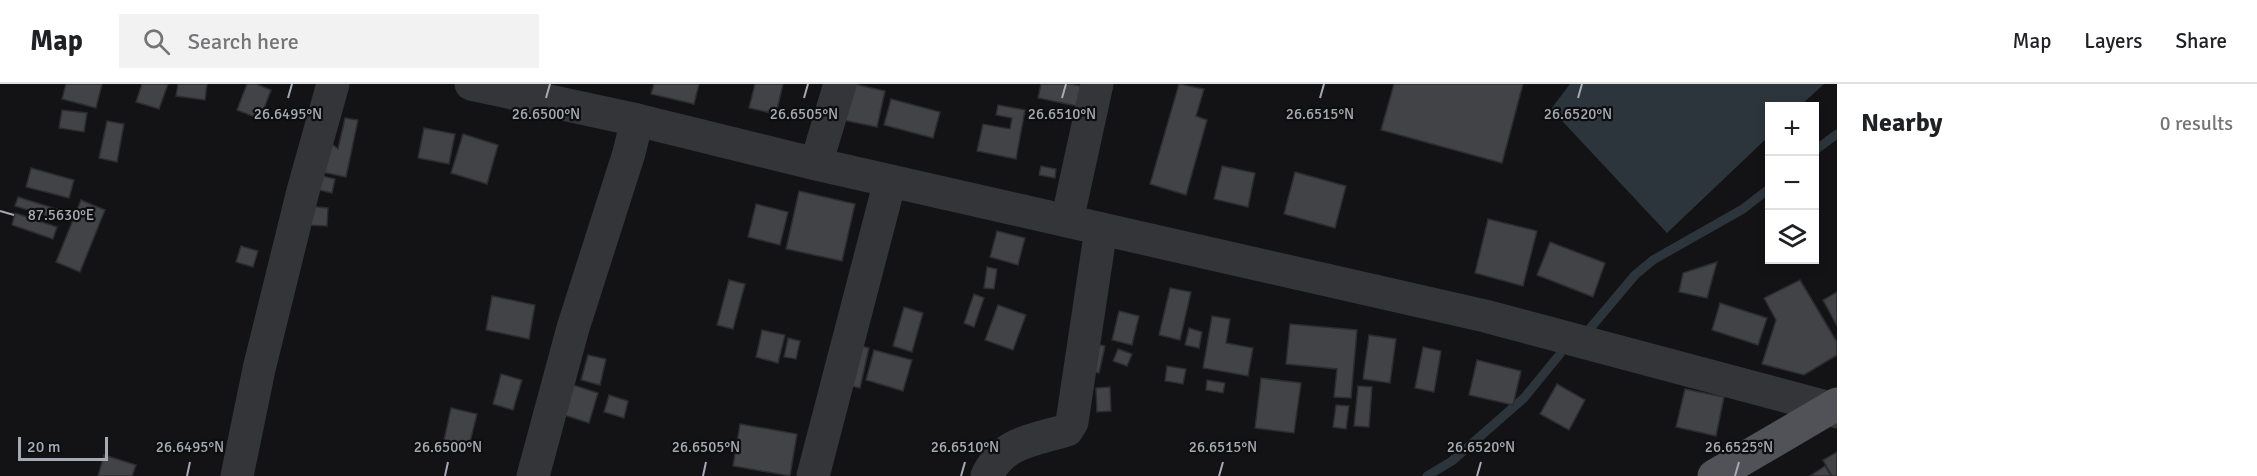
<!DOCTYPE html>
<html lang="en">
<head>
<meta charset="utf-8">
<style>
  body { margin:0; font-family:Signika,sans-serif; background:#f2f2f2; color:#202124 }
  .controls { position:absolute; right:18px; top:18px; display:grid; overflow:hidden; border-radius:0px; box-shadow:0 3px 9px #0003 }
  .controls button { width:54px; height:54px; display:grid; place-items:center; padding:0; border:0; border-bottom:2px solid #e0e0e0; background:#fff; color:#202124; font:30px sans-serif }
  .scale { position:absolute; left:18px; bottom:15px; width:90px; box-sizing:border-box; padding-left:6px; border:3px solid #a5aab4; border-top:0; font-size:16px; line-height:21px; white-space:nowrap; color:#a5aab4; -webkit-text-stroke:4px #0e0e0f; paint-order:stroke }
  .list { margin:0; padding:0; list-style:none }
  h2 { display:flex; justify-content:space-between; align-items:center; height:78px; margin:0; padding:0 24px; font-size:26px }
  h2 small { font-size:20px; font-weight:400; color:#757577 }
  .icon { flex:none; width:33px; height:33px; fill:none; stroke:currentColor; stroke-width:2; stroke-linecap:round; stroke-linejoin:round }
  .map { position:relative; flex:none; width:1837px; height:392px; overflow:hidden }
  header { display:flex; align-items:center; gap:36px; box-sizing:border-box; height:84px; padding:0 30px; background:#fff; border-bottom:2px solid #e0e0e0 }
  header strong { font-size:28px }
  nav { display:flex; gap:33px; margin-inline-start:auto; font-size:21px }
  .search { width:420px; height:54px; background:#f2f2f2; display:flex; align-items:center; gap:15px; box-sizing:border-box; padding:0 21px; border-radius:0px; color:#757577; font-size:22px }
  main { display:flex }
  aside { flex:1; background:#fff }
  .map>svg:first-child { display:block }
  .water { fill:#2d353c }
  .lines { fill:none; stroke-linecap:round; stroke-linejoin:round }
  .stream { stroke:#2d353c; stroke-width:9 }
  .building { fill:#424347; stroke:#2d2d30; stroke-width:1.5 }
  .minor { stroke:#343539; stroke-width:33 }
  .major { stroke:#505258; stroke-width:33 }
  .ticks { fill:none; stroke:#a5aab4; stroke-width:2 }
  .ticks-label { font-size:15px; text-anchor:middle; fill:#a5aab4; stroke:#0e0e0f; stroke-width:4.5; stroke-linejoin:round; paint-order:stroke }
</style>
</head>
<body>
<header>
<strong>Map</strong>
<div class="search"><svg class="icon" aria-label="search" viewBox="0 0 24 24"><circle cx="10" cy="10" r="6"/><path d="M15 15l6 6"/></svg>Search here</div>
<nav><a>Map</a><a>Layers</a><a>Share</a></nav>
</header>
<main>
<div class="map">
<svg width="1837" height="392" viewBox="0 0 1837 392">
  <rect width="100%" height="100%" fill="#131315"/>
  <polygon class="water" points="1570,0 1824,0 1800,22 1770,22 1769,52 1667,149 1551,25"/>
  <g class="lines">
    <g class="stream">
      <polyline points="1814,67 1837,50"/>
      <polyline points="1587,248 1635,191 1653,176 1743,125 1770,104"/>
      <polyline points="1427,392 1452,377 1524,314 1560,270"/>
    </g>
  </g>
  <g class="building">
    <polygon points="66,0 102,0 96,24 62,15"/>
    <polygon points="142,0 168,0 159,25 136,18"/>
    <polygon points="178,0 207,0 205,16 176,12"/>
    <polygon points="247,0 256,0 271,6 260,35 237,26"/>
    <polygon points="654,0 699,0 694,20 651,10"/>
    <polygon points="755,0 783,0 776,30 749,24"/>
    <polygon points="854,0 885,7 877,43 838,35"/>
    <polygon points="1041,0 1070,0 1081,2 1077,22 1038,14"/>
    <polygon points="1179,0 1204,5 1196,32 1207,36 1186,111 1150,100"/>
    <polygon points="1394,0 1523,0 1502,79 1381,46"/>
    <polygon points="891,15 940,28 933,54 884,41"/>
    <polygon points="998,21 1025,26 1016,75 977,67 983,40 1010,45 1012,34 996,31"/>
    <polygon points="62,26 87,29 84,48 59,44"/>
    <polygon points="345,34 358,36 346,93 312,86 320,50 338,65"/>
    <polygon points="107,37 124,40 117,78 99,74"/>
    <polygon points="424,44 455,50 449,80 418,74"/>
    <polygon points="463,50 498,61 487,100 451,89"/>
    <polygon points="1041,82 1056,85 1055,94 1039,91"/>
    <polygon points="1222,82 1255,89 1248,123 1214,115"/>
    <polygon points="31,84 74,96 69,114 26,103"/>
    <polygon points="1295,88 1346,102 1335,144 1284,130"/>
    <polygon points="318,91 335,95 332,109 315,105"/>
    <polygon points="799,107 855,120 842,177 786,165"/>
    <polygon points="18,113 63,127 61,136 15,122"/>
    <polygon points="81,116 105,126 80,188 56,178"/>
    <polygon points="756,120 788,128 780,161 748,153"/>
    <polygon points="308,122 328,124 327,142 306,141"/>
    <polygon points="15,129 57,143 53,155 12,141"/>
    <polygon points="1488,135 1537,147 1523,202 1475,189"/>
    <polygon points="997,147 1025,154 1018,181 990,173"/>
    <polygon points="1550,158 1605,179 1593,213 1537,191"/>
    <polygon points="241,162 258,167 253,183 236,178"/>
    <polygon points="1717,178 1707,214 1679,208 1683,189"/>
    <polygon points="987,183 997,185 994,205 984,204"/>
    <polygon points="729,196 745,200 733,245 717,241"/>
    <polygon points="1800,196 1837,258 1837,271 1804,291 1762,280 1776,236 1764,214"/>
    <polygon points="1170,204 1191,208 1180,256 1159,251"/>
    <polygon points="1837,208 1837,242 1823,216"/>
    <polygon points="974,210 984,214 974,243 964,239"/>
    <polygon points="492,212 535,221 529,255 486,246"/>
    <polygon points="1720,219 1767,234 1758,261 1712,246"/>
    <polygon points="998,221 1026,231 1013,266 985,256"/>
    <polygon points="904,223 923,229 912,268 893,262"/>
    <polygon points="1119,227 1139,232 1132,261 1112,256"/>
    <polygon points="1212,232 1230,235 1226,259 1253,264 1248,292 1203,284"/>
    <polygon points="1290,240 1357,246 1351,314 1334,313 1337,285 1286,280"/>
    <polygon points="1189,244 1202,248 1199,264 1185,261"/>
    <polygon points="762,246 785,251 778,279 756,273"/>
    <polygon points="1369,251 1396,255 1390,299 1363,295"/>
    <polygon points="788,254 800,257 796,275 784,273"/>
    <polygon points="1090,259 1105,262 1099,289 1084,285"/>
    <polygon points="857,261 869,264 860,304 847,301"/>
    <polygon points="1423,263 1441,267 1434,308 1415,304"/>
    <polygon points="1118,265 1132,270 1127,282 1113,277"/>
    <polygon points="874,266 912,276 903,307 866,296"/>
    <polygon points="588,271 606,275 600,301 581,296"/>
    <polygon points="1477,276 1521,287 1513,321 1469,311"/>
    <polygon points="1167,282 1186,285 1183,300 1165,297"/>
    <polygon points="501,290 522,296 513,326 493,320"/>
    <polygon points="1261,294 1301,299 1294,349 1255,344"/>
    <polygon points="1207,296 1225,299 1223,309 1206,306"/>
    <polygon points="570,300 598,309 589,339 561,330"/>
    <polygon points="1557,300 1585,316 1569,346 1540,330"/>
    <polygon points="1358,302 1372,303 1369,343 1354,342"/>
    <polygon points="1110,303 1111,327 1097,328 1096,304"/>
    <polygon points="1685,305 1724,313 1716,352 1676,343"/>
    <polygon points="609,311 628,317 624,334 604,328"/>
    <polygon points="1336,321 1349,322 1346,345 1333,343"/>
    <polygon points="451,324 477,330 469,362 444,356"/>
    <polygon points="740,340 797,350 790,392 733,382"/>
    <polygon points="1837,368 1837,392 1832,392 1823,376"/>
    <polygon points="104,371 136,381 132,392 98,392"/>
    <polygon points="1825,382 1831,392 1810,392"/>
  </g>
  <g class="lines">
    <g class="minor">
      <polyline points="471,0 637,36 816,80 1485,232 1830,324 1837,328"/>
      <polyline points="816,80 840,0"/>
      <polyline points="1067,137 1097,0"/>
      <polyline points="237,392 259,285 303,107 333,0"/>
      <polyline points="533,392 573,244 629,69 637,36"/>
      <polyline points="813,392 890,97"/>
      <path d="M987 392C1002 358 1034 356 1067 346L1072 338 1101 145"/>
    </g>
    <polyline class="major" points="1714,392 1837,320"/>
  </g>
  <path class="ticks" d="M288 14 292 0M546 14 550 0M804 14 808 0M1062 14 1066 0M1320 14 1324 0M1578 14 1582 0M0 127 14 131M187 392 190 378M445 392 448 378M703 392 706 378M961 392 965 378M1219 392 1223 378M1477 392 1481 378M1735 392 1739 378"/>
  <g class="ticks-label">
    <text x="1578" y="35">26.6520°N</text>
    <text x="288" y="35">26.6495°N</text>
    <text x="546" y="35">26.6500°N</text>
    <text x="804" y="35">26.6505°N</text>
    <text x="1062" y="35">26.6510°N</text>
    <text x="1320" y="35">26.6515°N</text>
    <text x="61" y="136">87.5630°E</text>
    <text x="190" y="368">26.6495°N</text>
    <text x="448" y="368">26.6500°N</text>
    <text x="706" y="368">26.6505°N</text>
    <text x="965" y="368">26.6510°N</text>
    <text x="1223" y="368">26.6515°N</text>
    <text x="1481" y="368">26.6520°N</text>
    <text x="1739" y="368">26.6525°N</text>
  </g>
</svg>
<div class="controls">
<button>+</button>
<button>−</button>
<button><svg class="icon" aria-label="layers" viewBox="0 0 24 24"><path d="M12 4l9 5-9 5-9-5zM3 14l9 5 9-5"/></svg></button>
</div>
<div class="scale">20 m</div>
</div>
<aside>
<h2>Nearby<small>0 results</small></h2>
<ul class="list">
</ul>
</aside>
</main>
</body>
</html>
